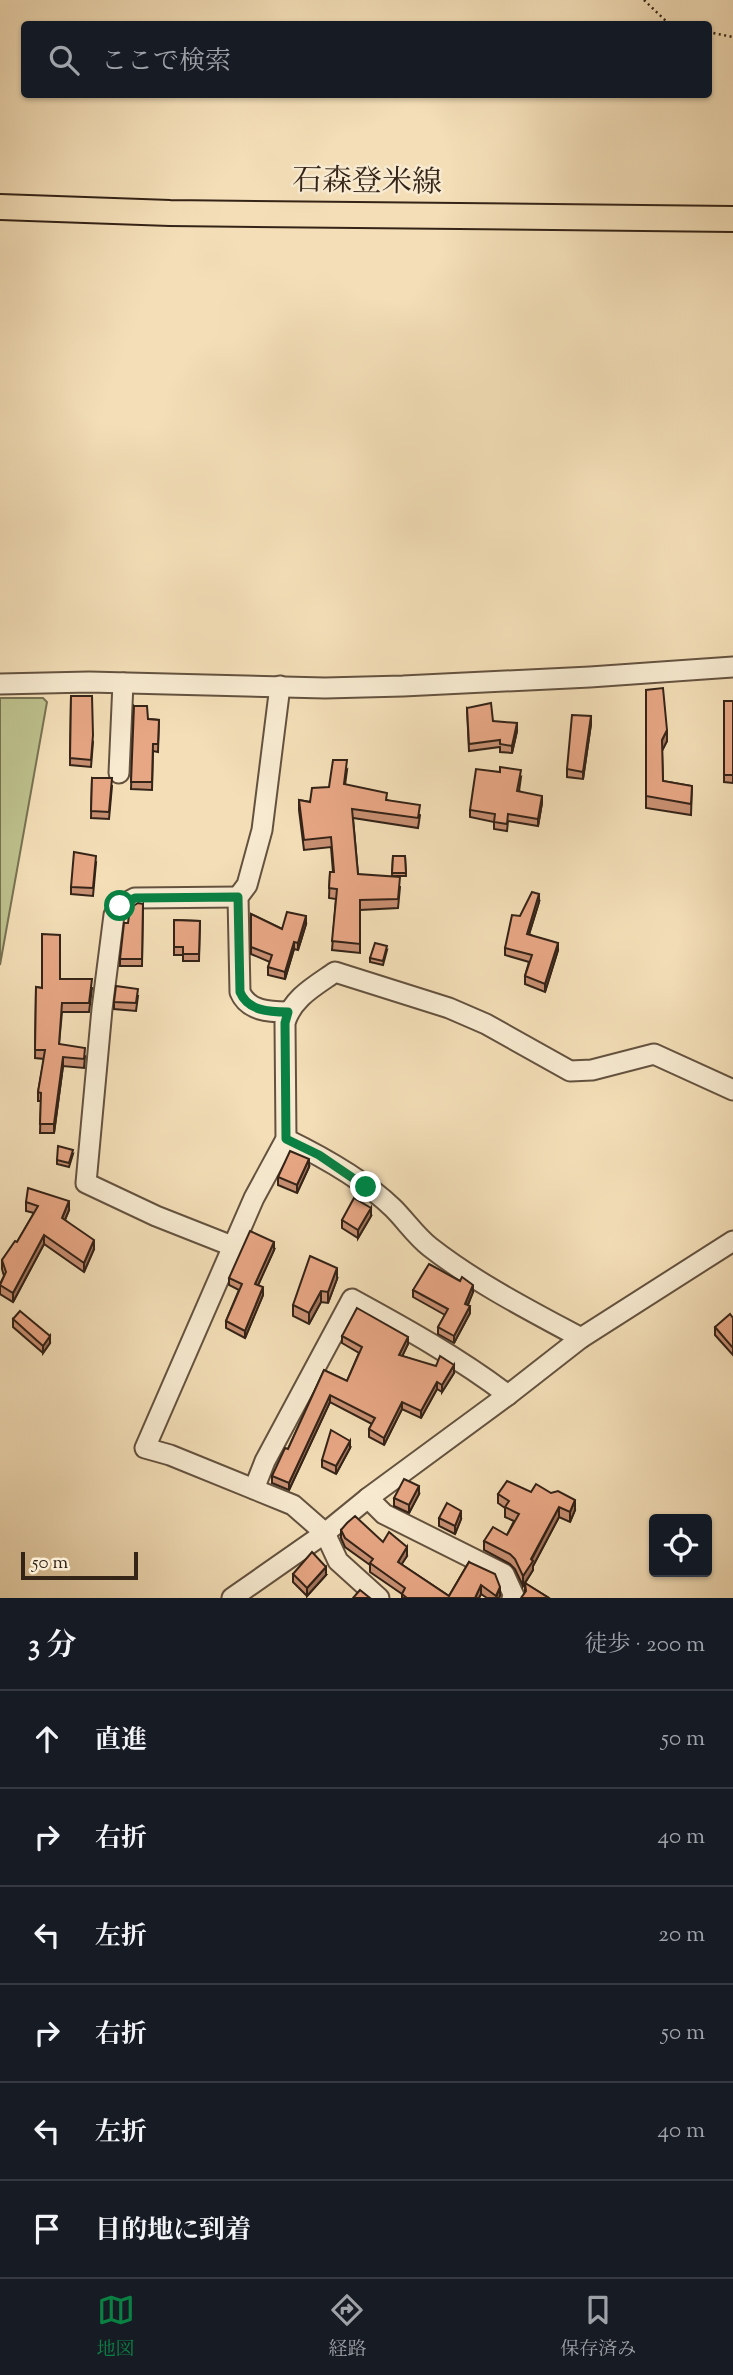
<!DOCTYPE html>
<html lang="ja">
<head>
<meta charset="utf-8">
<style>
  body { margin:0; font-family:"Sorts Mill Goudy","Noto Serif JP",serif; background:#242831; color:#f1f3f6 }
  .controls { position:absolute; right:21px; bottom:21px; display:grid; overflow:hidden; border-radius:7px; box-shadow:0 2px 5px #0004 }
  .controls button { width:63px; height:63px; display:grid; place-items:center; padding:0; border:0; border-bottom:2px solid #363941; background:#171b24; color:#f1f3f6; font:35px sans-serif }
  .scale { position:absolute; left:21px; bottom:18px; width:117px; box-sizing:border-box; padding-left:7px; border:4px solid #342317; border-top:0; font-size:19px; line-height:24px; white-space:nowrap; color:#342317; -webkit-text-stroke:5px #f7ead0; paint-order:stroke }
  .stop { position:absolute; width:21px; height:21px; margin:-16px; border:5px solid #0b8043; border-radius:50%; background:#fff }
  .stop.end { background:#0b8043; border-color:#fff; box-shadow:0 2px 7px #0008 }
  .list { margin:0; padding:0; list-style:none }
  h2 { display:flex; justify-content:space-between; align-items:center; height:91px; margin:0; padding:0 28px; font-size:30px }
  h2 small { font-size:23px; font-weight:400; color:#9ea1a6 }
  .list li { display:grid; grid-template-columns:46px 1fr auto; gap:21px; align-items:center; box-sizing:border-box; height:98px; padding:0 28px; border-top:2px solid #363941 }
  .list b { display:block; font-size:26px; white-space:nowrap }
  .list em { font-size:23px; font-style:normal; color:#9ea1a6 }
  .icon { flex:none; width:38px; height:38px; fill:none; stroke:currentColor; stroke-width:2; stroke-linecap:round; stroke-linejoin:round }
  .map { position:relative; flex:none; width:733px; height:1598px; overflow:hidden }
  .search { position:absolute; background:#171b24; box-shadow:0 2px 5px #0004; left:21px; right:21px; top:21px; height:77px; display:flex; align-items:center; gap:18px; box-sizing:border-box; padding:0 24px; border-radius:7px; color:#9ea1a6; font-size:26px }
  .sheet { height:679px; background:#171b24 }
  nav { display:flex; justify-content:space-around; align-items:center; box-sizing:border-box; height:98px; border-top:2px solid #363941; background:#171b24; font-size:19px; color:#9ea1a6 }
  nav a { display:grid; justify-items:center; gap:4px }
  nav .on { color:#0b8043 }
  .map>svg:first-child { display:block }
  .green { fill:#bdc18d; stroke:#787252; stroke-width:2 }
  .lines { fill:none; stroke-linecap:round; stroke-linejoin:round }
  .minor-casing { stroke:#64523f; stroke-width:23 }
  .major-casing { stroke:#342317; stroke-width:28 }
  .path { stroke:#342317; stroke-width:2.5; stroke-dasharray:2 3.5; stroke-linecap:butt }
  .minor { stroke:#f7ead0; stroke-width:19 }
  .major { stroke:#f3deb7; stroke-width:24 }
  .wall { fill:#c78f72; stroke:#342317; stroke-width:2 }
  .shaded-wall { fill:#a2745c; stroke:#342317; stroke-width:2 }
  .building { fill:#e7a684; stroke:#342317; stroke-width:2 }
  .route { stroke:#0b8043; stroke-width:9 }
  .labels { text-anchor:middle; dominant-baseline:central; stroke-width:5; stroke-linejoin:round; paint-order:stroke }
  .street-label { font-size:30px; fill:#342317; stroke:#f7ead0 }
</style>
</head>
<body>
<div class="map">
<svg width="733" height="1598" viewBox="0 0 733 1598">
  <rect width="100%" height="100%" fill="#f3deb7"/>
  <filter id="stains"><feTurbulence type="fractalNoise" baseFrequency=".00286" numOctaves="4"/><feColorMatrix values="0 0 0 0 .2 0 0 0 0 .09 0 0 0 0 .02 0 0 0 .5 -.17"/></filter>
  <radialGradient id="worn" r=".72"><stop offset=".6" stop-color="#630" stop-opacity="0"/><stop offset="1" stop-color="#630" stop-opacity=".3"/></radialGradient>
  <polygon class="green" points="0,698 43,698 47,702 0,965"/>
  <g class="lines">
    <g class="minor-casing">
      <g id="minor">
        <polyline points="0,684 89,682 325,688 403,686 590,677 733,667"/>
        <path d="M280 686 262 830 247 885 238 897 240 992C248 1011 269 1012 288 1012"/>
        <polyline points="119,773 123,683"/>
        <path d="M286 1139C323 1157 363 1179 393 1208 406 1221 416 1236 430 1247 476 1283 529 1310 581 1338"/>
        <polyline points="232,1246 156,1216 86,1183 102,1009 114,915 120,906 135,898 238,897"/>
        <path d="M254 1489 265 1461 352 1299C407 1329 459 1358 508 1395"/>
        <polyline points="368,1498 384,1514 504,1574 514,1596 512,1598"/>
        <polyline points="232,1598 325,1533 368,1498 508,1395 581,1338 733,1241"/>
        <path d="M379 1598 338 1561 325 1533 293 1505 170 1455 145 1448 254 1198 286 1139 285 1023C292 998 315 986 335 972L449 1008 486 1024 570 1071 592 1070 654 1054 733 1090"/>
      </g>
    </g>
    <g class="major-casing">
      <polyline id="major" points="0,207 170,213 733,219"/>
    </g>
    <g class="path">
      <polyline points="644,0 668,23 676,24"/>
      <polyline points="708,32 733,37"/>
    </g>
    <use href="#minor" class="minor"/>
    <use href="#major" class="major"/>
  </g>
  <g class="wall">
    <polygon points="646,690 667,741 662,750 663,781 692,786 691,815 646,808"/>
    <polygon points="71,696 93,742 91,767 70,765"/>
    <polygon points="724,701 733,701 733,783 724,782"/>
    <polygon points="134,706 148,719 159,720 158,752 153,751 152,790 131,789"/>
    <polygon points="467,708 493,721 517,731 512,753 500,752 500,747 469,751"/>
    <polygon points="591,724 583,779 567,777 567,769"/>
    <polygon points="347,770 345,785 387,800 420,815 418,828 353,818 358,874 400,887 398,908 360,910 360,953 332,950 336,899 329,898 330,872 333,872 331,847 304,850 299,810 299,800 310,802 329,787"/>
    <polygon points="521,777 519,791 542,803 538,826 508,821 507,831 494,829 494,822 470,817 470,810"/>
    <polygon points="92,778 112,786 109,819 91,818"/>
    <polygon points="393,856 405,856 406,876 392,876"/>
    <polygon points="96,863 93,896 71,894 71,887"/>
    <polygon points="539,902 529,934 558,950 545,992 525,984 525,976 529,962 505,955 505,948 520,916"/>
    <polygon points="143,904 142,966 120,966 120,959 128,923"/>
    <polygon points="251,914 282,929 306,924 298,950 294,949 285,979 268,975 268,967 270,962 251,954"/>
    <polygon points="174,920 200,921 199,961 183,961 183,955 174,955"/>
    <polygon points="387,950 383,965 370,962 370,958"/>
    <polygon points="60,979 92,988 89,1012 62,1012 59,1044 85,1056 84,1068 63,1066 54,1133 40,1133 41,1101 38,1101 38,1092 44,1059 35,1058 36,987 42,988"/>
    <polygon points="138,996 136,1011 114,1009 114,1002"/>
    <polygon points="73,1154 69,1167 57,1164 57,1160"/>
    <polygon points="309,1167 297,1193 278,1185 278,1177"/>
    <polygon points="26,1202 69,1210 65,1220 94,1249 84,1272 44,1244 13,1302 0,1294 0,1284 4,1276 2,1269 2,1260 17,1242 34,1213 26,1211"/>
    <polygon points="371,1216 358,1238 342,1228 342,1220"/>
    <polygon points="274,1250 258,1285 263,1295 245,1338 226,1328 226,1321 239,1290 229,1285 229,1278"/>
    <polygon points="337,1279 328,1303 321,1302 309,1324 293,1316 293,1305"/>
    <polygon points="413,1290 473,1292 468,1305 470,1313 454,1343 438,1334 438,1327 445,1315 413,1297"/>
    <polygon points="733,1318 733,1355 715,1335 715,1327"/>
    <polygon points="13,1319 50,1343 43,1353 13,1327"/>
    <polygon points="342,1336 408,1344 402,1356 454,1373 442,1392 437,1389 421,1418 402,1409 384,1445 369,1437 369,1429 372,1424 330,1402 289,1490 272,1483 272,1476 288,1449 324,1370 347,1381 359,1353 342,1343"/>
    <polygon points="350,1448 336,1474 322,1467 322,1460"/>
    <polygon points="531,1492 575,1510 570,1522 559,1517 533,1566 533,1570 525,1583 549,1598 525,1592 525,1583 523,1586 515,1569 510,1564 484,1550 484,1541 507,1535 514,1521 505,1517 505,1508 498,1503 498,1494"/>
    <polygon points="419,1494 409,1513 394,1506 394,1498"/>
    <polygon points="439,1518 461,1519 455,1534 439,1526"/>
    <polygon points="341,1530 383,1542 407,1556 401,1564 449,1596 469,1562 500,1595 499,1598 487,1598 481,1594 479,1598 402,1598 402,1594 370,1572 370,1565 345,1547 341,1538"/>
    <polygon points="293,1574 326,1575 307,1596 293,1582"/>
  </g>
  <g class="shaded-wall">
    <polygon points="591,716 591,724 583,779 583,772"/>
    <polygon points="517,723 517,731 512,753 512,746"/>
    <polygon points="667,730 667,741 662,751 662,740"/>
    <polygon points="542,796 542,803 538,826 538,819"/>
    <polygon points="539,894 539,902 527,941 527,934"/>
    <polygon points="306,916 306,924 298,950 298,943"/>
    <polygon points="294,942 294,949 285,979 285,972"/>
    <polygon points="558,943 558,950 545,992 545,984"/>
    <polygon points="63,1057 63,1066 54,1133 54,1124"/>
    <polygon points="309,1159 309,1167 297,1193 297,1185"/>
    <polygon points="69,1201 69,1210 62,1227 62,1218"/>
    <polygon points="371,1208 371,1216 358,1238 358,1230"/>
    <polygon points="44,1235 44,1244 13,1302 13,1293"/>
    <polygon points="94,1240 94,1249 84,1272 84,1263"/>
    <polygon points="274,1242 274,1250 255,1292 255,1284"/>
    <polygon points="337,1268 337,1279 328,1303 328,1292"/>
    <polygon points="473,1285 473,1292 465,1311 465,1304"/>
    <polygon points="263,1287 263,1295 245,1338 245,1331"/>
    <polygon points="321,1291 321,1302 309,1324 309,1313"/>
    <polygon points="470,1306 470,1313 454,1343 454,1336"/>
    <polygon points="50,1336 50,1343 43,1353 43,1346"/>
    <polygon points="408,1337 408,1344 399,1363 399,1355"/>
    <polygon points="454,1365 454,1373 442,1392 442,1385"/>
    <polygon points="437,1382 437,1389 421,1418 421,1411"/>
    <polygon points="330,1395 330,1402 289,1490 289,1483"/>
    <polygon points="402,1402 402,1409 384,1445 384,1438"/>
    <polygon points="350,1441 350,1448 336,1474 336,1466"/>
    <polygon points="419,1486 419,1494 409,1513 409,1505"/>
    <polygon points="575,1500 575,1510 570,1522 570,1512"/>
    <polygon points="559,1507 559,1517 533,1566 533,1570 523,1586 523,1576"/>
    <polygon points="461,1511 461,1519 455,1534 455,1526"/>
    <polygon points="407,1547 407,1556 398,1570 398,1562"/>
    <polygon points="326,1567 326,1575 307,1596 307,1588"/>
    <polygon points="481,1585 481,1594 479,1598 475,1598"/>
    <polygon points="500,1587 500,1595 499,1598 496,1598"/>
  </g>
  <g class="building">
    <polygon points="663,688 667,730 662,740 663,781 692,786 691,804 646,796 646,690"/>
    <polygon points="71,696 92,696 93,735 91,760 70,758"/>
    <rect x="724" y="701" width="9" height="74"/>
    <polygon points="491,703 493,721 517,723 512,746 500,744 500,740 469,744 467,708"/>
    <polygon points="134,706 147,706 148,719 159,720 158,744 153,744 152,782 131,782"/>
    <polygon points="572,715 591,716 583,772 567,769"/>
    <polygon points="333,760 347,760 344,784 387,793 386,800 420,805 418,818 352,809 358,874 400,877 398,899 360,900 360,944 332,941 337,889 329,888 330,872 334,872 331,837 304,840 299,800 310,802 312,788 329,787"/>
    <polygon points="500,767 521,770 517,791 542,796 538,819 508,814 507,824 494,822 495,814 470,810 476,769 500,772"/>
    <polygon points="92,778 112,778 109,812 91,811"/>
    <polygon points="74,852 96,856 93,888 71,887"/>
    <polygon points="393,856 405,856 406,873 392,873"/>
    <polygon points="532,892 539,894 527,934 558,943 545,984 525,976 532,955 505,948 512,915 520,916"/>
    <polygon points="138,903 143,904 142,959 120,959 124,923 128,923 130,908"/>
    <polygon points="287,912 306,916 298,943 294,942 285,972 268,967 272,955 251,947 251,914 282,929"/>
    <polygon points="174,920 200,921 199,954 183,954 183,947 174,947"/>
    <polygon points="42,934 60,935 60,979 92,979 89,1003 62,1003 59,1044 85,1048 84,1059 63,1057 54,1124 40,1124 41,1093 38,1092 45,1050 35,1050 36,987 42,988"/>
    <polygon points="375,943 387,946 383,961 370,958"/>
    <polygon points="116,986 138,989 136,1003 114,1002"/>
    <polygon points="58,1146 73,1150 69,1163 57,1160"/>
    <polygon points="290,1151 309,1159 297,1185 278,1177"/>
    <polygon points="28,1188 69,1201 62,1218 94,1240 84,1263 44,1235 13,1293 0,1285 6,1272 2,1260 15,1241 17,1242 38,1206 26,1202"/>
    <polygon points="354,1198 371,1208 358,1230 342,1220"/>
    <polygon points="250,1231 274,1242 255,1284 263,1287 245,1331 226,1321 242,1284 229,1278"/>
    <polygon points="310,1256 337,1268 328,1292 321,1291 309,1313 293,1305"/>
    <polygon points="429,1264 460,1281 462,1277 473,1285 465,1304 470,1306 454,1336 438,1327 448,1309 413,1290"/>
    <polygon points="357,1308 408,1337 399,1355 436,1366 440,1356 454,1365 442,1385 437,1382 421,1411 402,1402 384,1438 369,1429 375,1418 330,1395 289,1483 272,1476 285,1448 288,1449 324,1370 347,1381 362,1347 342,1336"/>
    <polygon points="20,1311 50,1336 43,1346 13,1319"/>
    <polygon points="730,1314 733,1318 733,1348 715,1327"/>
    <polygon points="331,1430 350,1441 336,1466 322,1460"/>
    <polygon points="404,1479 419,1486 409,1505 394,1498"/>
    <polygon points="507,1481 531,1492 536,1484 551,1493 558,1491 575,1500 570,1512 559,1507 531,1559 533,1561 523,1576 515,1559 510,1554 484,1541 493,1527 507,1535 519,1514 505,1507 509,1501 498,1494"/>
    <polygon points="447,1503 461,1511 455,1526 439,1518"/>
    <polygon points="355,1516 383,1542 389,1532 407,1547 398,1562 449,1596 469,1562 495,1574 500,1587 496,1596 481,1585 475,1598 407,1598 402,1594 405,1588 370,1563 373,1559 345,1538 341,1530 347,1523"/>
    <polygon points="312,1552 326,1567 307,1588 293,1574"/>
    <polygon points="525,1583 549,1598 521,1598 526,1591"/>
    <polygon points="360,1590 370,1598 353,1598"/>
  </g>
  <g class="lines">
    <path class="route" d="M120 906 135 898 238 897 240 992C248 1011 269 1012 288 1012L285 1023 286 1139 319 1155 366 1187"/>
  </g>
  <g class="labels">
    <g class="street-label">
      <text transform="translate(367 183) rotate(1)">石森登米線</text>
    </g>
  </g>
  <rect width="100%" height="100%" filter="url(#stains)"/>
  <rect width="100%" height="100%" fill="url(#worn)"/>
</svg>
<div class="controls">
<button><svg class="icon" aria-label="locate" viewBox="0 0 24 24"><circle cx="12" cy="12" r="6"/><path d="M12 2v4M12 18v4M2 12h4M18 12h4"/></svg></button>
</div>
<div class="scale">50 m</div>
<div class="stop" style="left:120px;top:906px"></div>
<div class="stop end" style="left:366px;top:1187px"></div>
<div class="search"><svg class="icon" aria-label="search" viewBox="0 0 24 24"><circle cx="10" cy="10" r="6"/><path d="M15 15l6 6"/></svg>ここで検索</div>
</div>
<section class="sheet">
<h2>3 分<small>徒歩 · 200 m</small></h2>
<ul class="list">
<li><svg class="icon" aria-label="ahead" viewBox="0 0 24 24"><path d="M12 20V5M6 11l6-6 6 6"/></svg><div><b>直進</b></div><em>50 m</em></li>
<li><svg class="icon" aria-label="right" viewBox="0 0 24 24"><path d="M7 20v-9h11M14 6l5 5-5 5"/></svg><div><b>右折</b></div><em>40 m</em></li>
<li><svg class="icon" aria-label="left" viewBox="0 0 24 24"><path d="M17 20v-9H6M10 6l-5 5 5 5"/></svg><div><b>左折</b></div><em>20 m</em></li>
<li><svg class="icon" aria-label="right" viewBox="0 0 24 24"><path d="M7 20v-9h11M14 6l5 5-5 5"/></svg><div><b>右折</b></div><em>50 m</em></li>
<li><svg class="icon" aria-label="left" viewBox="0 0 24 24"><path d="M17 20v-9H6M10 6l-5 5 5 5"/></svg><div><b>左折</b></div><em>40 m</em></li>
<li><svg class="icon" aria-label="arrive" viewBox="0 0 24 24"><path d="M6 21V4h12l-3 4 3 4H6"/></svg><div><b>目的地に到着</b></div></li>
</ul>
</section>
<nav>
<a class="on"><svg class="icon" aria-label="map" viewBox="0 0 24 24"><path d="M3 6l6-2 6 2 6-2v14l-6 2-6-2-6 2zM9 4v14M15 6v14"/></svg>地図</a>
<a><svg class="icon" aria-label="directions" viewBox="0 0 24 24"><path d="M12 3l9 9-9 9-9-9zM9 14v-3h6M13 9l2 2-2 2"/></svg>経路</a>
<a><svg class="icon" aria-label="saved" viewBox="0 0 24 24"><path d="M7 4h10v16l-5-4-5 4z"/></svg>保存済み</a>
</nav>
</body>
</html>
